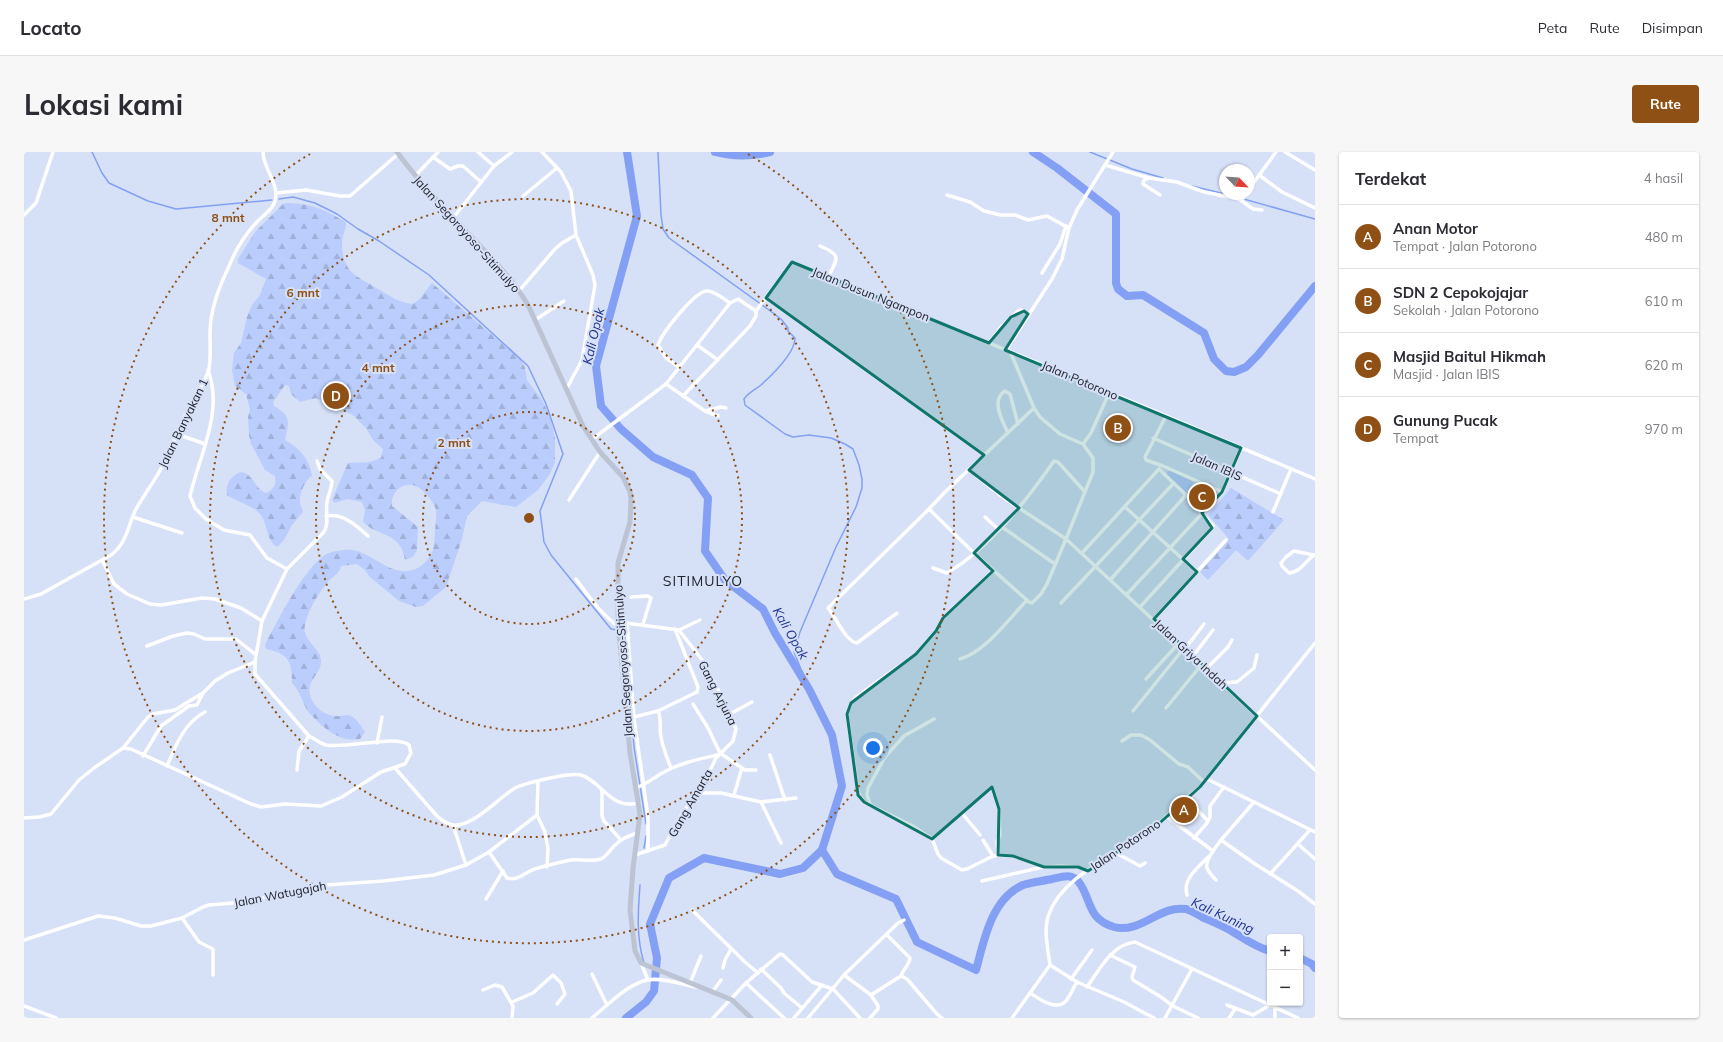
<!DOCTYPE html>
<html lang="id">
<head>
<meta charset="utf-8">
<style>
  body { margin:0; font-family:Mulish,sans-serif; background:#f7f7f7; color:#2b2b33 }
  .controls { position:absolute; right:12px; bottom:12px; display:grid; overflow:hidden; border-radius:4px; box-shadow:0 1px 3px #0004 }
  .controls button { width:36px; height:36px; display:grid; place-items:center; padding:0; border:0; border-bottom:1px solid #e1e1e2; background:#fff; color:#2b2b33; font:20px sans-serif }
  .compass { position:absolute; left:1195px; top:12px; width:36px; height:36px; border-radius:50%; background:#fff; box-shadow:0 1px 3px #0004; rotate:115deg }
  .you { position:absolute; left:849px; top:596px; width:14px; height:14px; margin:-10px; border:3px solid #fff; border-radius:50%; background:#1a73e8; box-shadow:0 0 0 6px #1a73e833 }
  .badge { display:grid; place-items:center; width:26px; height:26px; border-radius:50%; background:#8e5015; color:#fff; font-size:13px; font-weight:700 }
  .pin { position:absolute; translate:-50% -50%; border:2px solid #fff; box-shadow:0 1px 4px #0006 }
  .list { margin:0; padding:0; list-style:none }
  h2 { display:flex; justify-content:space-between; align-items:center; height:52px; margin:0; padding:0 16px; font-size:17px }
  h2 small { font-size:13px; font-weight:400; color:#7c7c81 }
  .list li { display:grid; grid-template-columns:26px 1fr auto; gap:12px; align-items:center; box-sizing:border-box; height:64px; padding:0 16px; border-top:1px solid #e1e1e2 }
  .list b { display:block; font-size:15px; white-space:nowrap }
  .list p { margin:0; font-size:13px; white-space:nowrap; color:#7c7c81 }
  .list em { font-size:13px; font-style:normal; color:#7c7c81 }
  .map { position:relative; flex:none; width:1291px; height:866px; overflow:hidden; border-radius:4px }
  header { display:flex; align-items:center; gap:24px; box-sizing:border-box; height:56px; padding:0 20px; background:#fff; border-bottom:1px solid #e1e1e2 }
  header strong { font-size:19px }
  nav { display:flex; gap:22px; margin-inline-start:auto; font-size:14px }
  .intro { display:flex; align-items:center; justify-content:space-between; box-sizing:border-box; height:96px; padding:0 24px }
  h1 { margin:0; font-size:28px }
  .button { padding:10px 18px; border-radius:4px; background:#8e5015; color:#fff; font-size:14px; font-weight:700 }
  main { display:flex; gap:24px; padding:0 24px }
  aside { flex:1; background:#fff; border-radius:4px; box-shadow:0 1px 3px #0004 }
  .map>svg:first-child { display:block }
  .grass { fill:#bacdfd }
  .forest { fill:url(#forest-firs) }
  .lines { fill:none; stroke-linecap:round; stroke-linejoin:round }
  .stream { stroke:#83a0f4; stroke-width:1.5 }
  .river { stroke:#83a0f4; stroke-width:8 }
  .minor { stroke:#fff; stroke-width:3.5 }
  .secondary { stroke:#bcc3d2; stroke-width:5 }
  .marked { fill:#0f766e; fill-opacity:0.2; stroke:#0f766e; stroke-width:3; stroke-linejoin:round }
  .ring { fill:none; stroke:#8e5015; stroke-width:2; stroke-dasharray:2 4 }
  .labels { text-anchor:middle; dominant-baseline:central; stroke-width:4; stroke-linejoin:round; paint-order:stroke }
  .street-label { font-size:12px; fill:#21242d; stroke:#d6e0f7 }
  .water-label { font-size:13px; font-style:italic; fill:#1f3190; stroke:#d6e0f7 }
  .quarter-label { font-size:14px; letter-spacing:1px; fill:#21242d; stroke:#d6e0f7 }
  .centre { fill:#8e5015; stroke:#d6e0f7; stroke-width:2 }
  .ring-label { font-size:12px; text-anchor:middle; font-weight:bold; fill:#8e5015; stroke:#d6e0f7; stroke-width:4; stroke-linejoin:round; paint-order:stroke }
</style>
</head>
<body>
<header>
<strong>Locato</strong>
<nav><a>Peta</a><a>Rute</a><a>Disimpan</a></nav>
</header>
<div class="intro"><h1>Lokasi kami</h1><a class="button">Rute</a></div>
<main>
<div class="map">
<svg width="1291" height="866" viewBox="0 0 1291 866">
  <defs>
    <pattern id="forest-firs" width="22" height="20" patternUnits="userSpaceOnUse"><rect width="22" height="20" fill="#bacdfd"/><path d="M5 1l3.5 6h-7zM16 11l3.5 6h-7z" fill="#a0b0d9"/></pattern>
  </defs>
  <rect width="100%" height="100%" fill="#d6e0f7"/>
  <polygon class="grass" points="1146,318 1170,330 1161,340 1142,322"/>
  <g class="forest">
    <path d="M263 51C289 52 299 57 322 70 322 77 318 84 318 91 318 121 333 124 354 137 364 143 376 151 388 152 396 150 402 137 408 131L497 208 501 216 503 228 518 248 526 264 531 286V310L526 322 514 338 492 355 458 349 443 364 438 387 422 435 399 454 392 455 375 449 346 425 340 417 333 412 317 414C316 422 307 425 302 432 294 442 283 460 281 473 277 489 299 497 297 511 295 526 278 530 289 550 295 559 304 565 315 564 319 564 323 562 327 564 333 567 337 574 341 580L336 587C319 590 306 581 294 570 291 566 286 563 283 558 278 549 276 539 268 531 268 509 265 502 242 497L241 493C252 472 283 409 305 401 310 399 323 397 329 398 351 402 369 428 394 416 398 414 402 409 405 406 411 398 410 389 411 380 411 373 413 365 412 358 410 349 397 334 388 333 376 331 366 343 368 354L394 375 393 398 389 405 381 408C377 378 350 385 339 369L341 358 338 350 323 347 311 351 308 348 324 311 346 310 357 306 359 297 349 288 342 276 329 263 292 246 276 250 267 242 265 234 261 233 249 250 250 254C269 265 264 270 261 288 275 295 286 308 288 324 281 327 275 343 276 350 276 354 278 357 279 360L268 373 260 388 253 395C242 389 244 371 236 362 227 352 214 351 203 343 201 333 207 323 217 320 231 323 231 338 242 341 249 338 253 332 251 324L241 318 227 292 225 283 224 265 226 258 222 242 211 234 208 218 210 201 217 191 223 165 228 153 236 143 242 127 214 111V107L231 80 259 52Z"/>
    <polygon points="1207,336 1260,368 1224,409 1212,398 1184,428 1176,420 1205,387 1184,363"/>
  </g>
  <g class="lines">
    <g class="stream">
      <polyline points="68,0 78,21 85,31 124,49 152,57 248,48"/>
      <path d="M634 0 637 63 639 77 645 86 745 158 757 167 764 176V179L771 186C771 201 748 223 737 233 731 238 725 240 720 247L721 253 761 282 769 285 785 283 807 286 821 292 829 297 835 313 838 327V336L832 355 812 395 776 480 770 500 785 537"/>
      <polyline points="1066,0 1108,17 1139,26"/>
      <polyline points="1168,34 1201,42"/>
      <polyline points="1202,42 1291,67"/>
      <polyline points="255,47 269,45 291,51 313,62 334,77 355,89 405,123 504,214 522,252 539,302 516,359 520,390 527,403 587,477 593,478"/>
      <polyline points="597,478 600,479 601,487 610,595 622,672"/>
      <polyline points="620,696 622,684"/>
      <path d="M616 733C614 759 612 785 620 811"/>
    </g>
    <g class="river">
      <path d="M691 0C710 5 726 5 746 0"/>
      <polyline points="1009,0 1033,16 1092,62 1092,131 1094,137 1103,144 1119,143 1180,181 1190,207 1202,219 1210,220 1222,215 1234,203 1291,134"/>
      <path d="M798 698 813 722 872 747 893 790 952 818C960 789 967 747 999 733 1008 730 1019 729 1028 727 1037 725 1047 721 1054 729 1068 746 1062 767 1090 775 1117 782 1135 753 1162 757 1167 758 1173 762 1178 765 1187 769 1197 773 1206 778 1219 786 1231 795 1246 799"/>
      <polyline points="1276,806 1288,812 1291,816"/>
      <polyline points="602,866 622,850 630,839 633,806 626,772 645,726 680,706 756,722 779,716 798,698 818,634 808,583 785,537 751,481 739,457 701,428 681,399 684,346 668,323 629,305 597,277 577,254 572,214 613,64 603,0"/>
    </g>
    <g class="minor">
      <polyline points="454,0 470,14"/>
      <polyline points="518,0 537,20 547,39 552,83 569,123 571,133 558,208 543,236"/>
      <polyline points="1261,0 1291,18"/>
      <polyline points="409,5 426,17 434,14 439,14 457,30"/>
      <polyline points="1081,13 1125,26 1153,30 1180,40 1215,47 1229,57 1238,58"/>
      <polyline points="1235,23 1258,40 1291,56"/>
      <polyline points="391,24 414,0"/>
      <polyline points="1125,26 1120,28 1119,32 1136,43"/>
      <polyline points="1225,37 1252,0"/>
      <polyline points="252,41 282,38 316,44 326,44 374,2"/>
      <polyline points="923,43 946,50 960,59 977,63 991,63 1004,68 1023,64 1045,76"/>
      <polyline points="499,44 533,16"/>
      <polyline points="1218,48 1222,42"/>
      <polyline points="0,63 12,51 29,0"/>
      <polyline points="429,66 470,14 488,0"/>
      <path d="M796 94C818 103 814 106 804 125"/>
      <polyline points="1018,121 1036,92 1042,74"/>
      <polyline points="495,139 531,97 538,91 552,83"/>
      <polyline points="742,146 960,303"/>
      <polyline points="511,168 540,149"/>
      <polyline points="965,191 977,175 994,159 997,158 1004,162"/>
      <polyline points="673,193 694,208"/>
      <polyline points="982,198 1028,127 1038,107 1045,76 1053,58 1089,0"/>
      <polyline points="986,199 1010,256 1016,265 1036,282 1059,292 1069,306 1069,320 1042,387 1023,432 1017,442 1008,451 1005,450 950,401 905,357 920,341 1010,256"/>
      <path d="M655 215 642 206 634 193C638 181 672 137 684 139 692 140 700 147 706 151"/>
      <path d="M184 218C200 260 175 304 166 344L171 356 182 367 200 378 226 383 243 406 263 417"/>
      <polyline points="659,244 726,174 732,164 732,159"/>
      <polyline points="681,259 697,255 702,256"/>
      <polyline points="694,264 681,259 642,232 706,151 714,147 732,159 768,110 1126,257 1291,327"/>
      <polyline points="1142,264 1121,305 1122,308 1139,314 1198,340"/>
      <path d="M984 281C979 270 966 248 981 239L986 242 994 272"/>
      <polyline points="153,282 181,292"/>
      <polyline points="1129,286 1257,342"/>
      <polyline points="567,288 642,232"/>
      <polyline points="1059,292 1067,281 1085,241"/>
      <polyline points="945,318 977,344 1042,387 1291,618"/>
      <polyline points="545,348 576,300"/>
      <polyline points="1101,355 1173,420"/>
      <polyline points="1249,360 1267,317"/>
      <path d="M302 364C319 361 332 373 344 384"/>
      <polyline points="109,365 158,381"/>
      <polyline points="961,365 975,378"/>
      <polyline points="978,375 1031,412"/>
      <path d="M1270 399 1290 403C1282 409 1275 421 1265 421L1258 414 1257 411 1262 405Z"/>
      <polyline points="1058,401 1135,317"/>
      <path d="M909 416 923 421C966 396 1002 349 1030 309L1034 310 1061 340"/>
      <path d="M552 427C565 445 577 462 595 475"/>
      <polyline points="1087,427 1162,343"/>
      <polyline points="1103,442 1198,340 1217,296"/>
      <polyline points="607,445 624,444 627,446 619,472"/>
      <path d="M0 447 17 442 87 403C102 392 104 375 111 359 119 344 130 330 138 315 147 298 153 280 161 263 169 248 181 233 185 217 187 205 186 194 186 181 186 157 196 133 206 112 212 97 221 83 232 71 238 64 249 58 251 49 256 32 239 17 239 0"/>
      <polyline points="1037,451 1149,332"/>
      <polyline points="1116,455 1188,376 1189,374 1162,343 1135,317"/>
      <path d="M873 461 833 491C821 489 812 465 804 456L905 357"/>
      <polyline points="1130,467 1202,388"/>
      <path d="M238 469 263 417 299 381C306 373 301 361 303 350 304 343 308 336 308 329L296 317 293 309"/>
      <polyline points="594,470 655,478 676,468"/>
      <polyline points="603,471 610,566 624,665 624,699"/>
      <polyline points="123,494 149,484 163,481 170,482 181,487 212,487 232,503"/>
      <polyline points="1161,497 1180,472"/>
      <polyline points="1169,504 1189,478"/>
      <path d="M936 507C961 500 985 467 1003 448"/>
      <polyline points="1183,516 1204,495 1208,488"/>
      <polyline points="1122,527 1155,491"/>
      <polyline points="1197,531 1213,530 1230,516 1233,503"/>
      <polyline points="669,552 684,576 696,601 721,618 732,618"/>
      <polyline points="1142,556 1178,512"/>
      <path d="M634 559C638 567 635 576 637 585 639 596 643 606 647 616"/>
      <polyline points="1109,559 1160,496"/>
      <polyline points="706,562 728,550"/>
      <polyline points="602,567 634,559 673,540 674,535 651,477"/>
      <polyline points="1098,589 1107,583 1117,583 1126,588 1155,612 1164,615 1180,630"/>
      <polyline points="353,591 358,565"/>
      <polyline points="99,596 124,565 129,562 151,558 159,553 179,541 191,529 204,521 231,510"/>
      <polyline points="746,603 761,648"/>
      <polyline points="119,604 137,574 165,554 173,553 179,541"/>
      <path d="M143 614C152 593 160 571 181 560"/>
      <path d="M371 616 413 664C418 668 422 672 429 673 447 676 474 647 488 638 493 634 500 633 505 631 517 628 546 620 557 623 578 629 585 658 615 651"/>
      <polyline points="273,618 275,599 285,584"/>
      <polyline points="1183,627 1291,680"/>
      <polyline points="514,629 513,663 521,680 524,697 523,715"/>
      <path d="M612 636C623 632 632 624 642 619 659 610 676 607 694 603"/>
      <polyline points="578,638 578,664 580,669 597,688"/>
      <polyline points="675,641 697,641 737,650 772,646"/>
      <polyline points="710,643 718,616"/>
      <polyline points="1162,646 1184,669"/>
      <polyline points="737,650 757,691"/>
      <polyline points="846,652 843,643 844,636 861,605 880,584 910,567"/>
      <polyline points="938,661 956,683"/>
      <polyline points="1142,664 1189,699 1197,688 1231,712 1274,739 1291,752"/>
      <path d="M0 666 15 665 27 662 55 628 70 616 99 596 107 597 227 652 237 655 261 652 297 654 318 645 357 620 381 612 387 601 385 593C373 582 323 597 302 593 296 591 291 587 285 584L231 522V510L238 469 217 456 191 447 178 446 137 453 126 452 103 442 90 432 78 408"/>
      <polyline points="429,673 442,713"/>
      <polyline points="1170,686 1183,671 1186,665 1186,654 1200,635"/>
      <polyline points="908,687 889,674 840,650 834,640 823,562 827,551 831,546 892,502 912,479 919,466 969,419"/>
      <polyline points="959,688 969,704"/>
      <polyline points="1197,688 1230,650"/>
      <polyline points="1274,692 1291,707"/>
      <path d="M1189 699C1180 713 1180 716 1192 728"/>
      <polyline points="465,700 513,663"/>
      <polyline points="1092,701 1116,714 1121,711"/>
      <polyline points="611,703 641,693 658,661 675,641 692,606 709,589 712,577 706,562 682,513 655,478"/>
      <polyline points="974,703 967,705 943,717 938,718 917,706 914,702 908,687 968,635 975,657 976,683 973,690 974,703 989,704 1020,715 1036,714 1054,715 1064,719"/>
      <polyline points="1246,722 1286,678"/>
      <polyline points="958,729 1019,715"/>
      <path d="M1163 743C1158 727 1174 716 1184 705"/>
      <polyline points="462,747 479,719"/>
      <polyline points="668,758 721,810 734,821"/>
      <polyline points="158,766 175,790 189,797 189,823"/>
      <path d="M863 783 886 806C886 812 879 817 877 824"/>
      <path d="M0 788 74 764 91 766 117 774H127L158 766 179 755 185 753 221 750 288 734 359 729 410 723 442 713 465 700 483 726C495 730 503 718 514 716 525 713 536 710 547 708 556 707 568 710 577 707 583 704 586 698 590 694 597 687 605 683 614 681"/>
      <polyline points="1086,803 1111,815 1108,825 1109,828 1137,845 1149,854 1174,866"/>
      <polyline points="617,811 624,828"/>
      <polyline points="1026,813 1053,830 1100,850 1130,866"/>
      <polyline points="699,816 701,808 707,797"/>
      <polyline points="737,817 757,836 760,841 778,856"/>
      <polyline points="568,822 583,853"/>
      <polyline points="820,823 874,771 880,768"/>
      <polyline points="1047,827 1068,798"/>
      <polyline points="666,831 677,804"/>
      <polyline points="722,831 760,866"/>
      <path d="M1063 835C1076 817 1087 793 1111 790L1274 866"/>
      <polyline points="459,838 471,833 478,835 489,854 488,866"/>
      <polyline points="689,839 697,828"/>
      <path d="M1006 841C1014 846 1031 859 1041 850 1046 845 1049 836 1053 830"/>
      <polyline points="488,850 509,841 529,823 537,831 541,842 533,852"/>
      <polyline points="1203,853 1229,863 1246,853"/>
      <polyline points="0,854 32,866"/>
      <polyline points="1251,855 1251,866"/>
      <path d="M568 866C584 853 602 833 623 828 636 825 658 832 672 835"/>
      <polyline points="689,866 722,831 756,802 759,803 788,830 809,837 836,866"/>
      <polyline points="770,866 798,833"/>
      <polyline points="784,866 820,823 847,843"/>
      <polyline points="846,866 854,857 854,854 847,843 877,824 883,827 913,862 918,866"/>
      <path d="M988 866 1026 813C1024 796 1019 778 1025 762 1040 721 1098 701 1130 675 1140 668 1148 658 1157 650 1163 645 1170 640 1176 635L1291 491"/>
      <polyline points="1141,866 1168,817"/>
      <polyline points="1205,866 1211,857"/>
    </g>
    <path class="secondary" d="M373 0C392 26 414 50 437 74 461 99 488 125 505 155L559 274 576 300 599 325 606 340 607 347 606 370 594 411V470L606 601 616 662 609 716 606 758 611 799 617 811 701 845 708 848 727 866"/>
  </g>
  <path class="marked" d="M768 110 965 191 987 165 1000 159 1004 162 981 198 1217 296 1198 340 1178 361 1188 376 1159 407 1173 420 1130 467 1233 564 1176 635 1130 676 1064 719 1054 715H1020L989 704 974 703 975 657 968 635 908 687 840 650 834 643 823 562 827 551 892 502 912 479 919 466 969 419 950 401 995 356 945 318 960 303 742 146Z"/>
  <g class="ring">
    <circle cx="505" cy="366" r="106"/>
    <circle cx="505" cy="366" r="213"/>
    <circle cx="505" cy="366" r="319"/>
    <path d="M724 2A425 425 0 1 1 286 2"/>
  </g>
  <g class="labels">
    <g class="street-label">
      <text transform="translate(443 82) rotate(48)">Jalan Segoroyoso-Sitimulyo</text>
      <text transform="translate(847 142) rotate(22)">Jalan Dusun Ngampon</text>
      <text transform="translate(1056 228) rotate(23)">Jalan Potorono</text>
      <text transform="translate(159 271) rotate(-64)">Jalan Banyakan 1</text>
      <text transform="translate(1193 314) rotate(24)">Jalan IBIS</text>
      <text transform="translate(1167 502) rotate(43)">Jalan Griya Indah</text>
      <text transform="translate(599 509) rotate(-94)">Jalan Segoroyoso-Sitimulyo</text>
      <text transform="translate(694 541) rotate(63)">Gang Arjuna</text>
      <text transform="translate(666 651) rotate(-60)">Gang Amarta</text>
      <text transform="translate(1101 693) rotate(-34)">Jalan Potorono</text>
      <text transform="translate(256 742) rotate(-11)">Jalan Watugajah</text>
    </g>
    <g class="water-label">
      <text transform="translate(569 184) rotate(-77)">Kali Opak</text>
      <text transform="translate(767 481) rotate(60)">Kali Opak</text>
      <text transform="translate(1199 763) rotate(25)">Kali Kuning</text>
    </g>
    <g class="quarter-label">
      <text x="679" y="429">SITIMULYO</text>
    </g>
  </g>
  <circle cx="505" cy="366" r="6" class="centre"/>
  <g class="ring-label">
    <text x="204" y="70">8 mnt</text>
    <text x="279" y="145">6 mnt</text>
    <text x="354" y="220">4 mnt</text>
    <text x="430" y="295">2 mnt</text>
  </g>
</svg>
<div class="controls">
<button>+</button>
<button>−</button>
</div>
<svg class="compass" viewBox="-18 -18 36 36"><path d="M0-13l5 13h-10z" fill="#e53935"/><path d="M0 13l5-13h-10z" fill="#7c7c81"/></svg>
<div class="you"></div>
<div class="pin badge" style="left:1160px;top:658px">A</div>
<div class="pin badge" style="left:1094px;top:276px">B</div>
<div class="pin badge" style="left:1178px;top:345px">C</div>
<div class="pin badge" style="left:312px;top:244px">D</div>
</div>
<aside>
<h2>Terdekat<small>4 hasil</small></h2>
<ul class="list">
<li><span class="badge">A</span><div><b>Anan Motor</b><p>Tempat · Jalan Potorono</p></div><em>480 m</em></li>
<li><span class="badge">B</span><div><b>SDN 2 Cepokojajar</b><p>Sekolah · Jalan Potorono</p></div><em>610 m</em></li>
<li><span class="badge">C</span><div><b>Masjid Baitul Hikmah</b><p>Masjid · Jalan IBIS</p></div><em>620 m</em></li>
<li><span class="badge">D</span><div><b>Gunung Pucak</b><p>Tempat</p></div><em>970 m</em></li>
</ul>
</aside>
</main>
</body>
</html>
